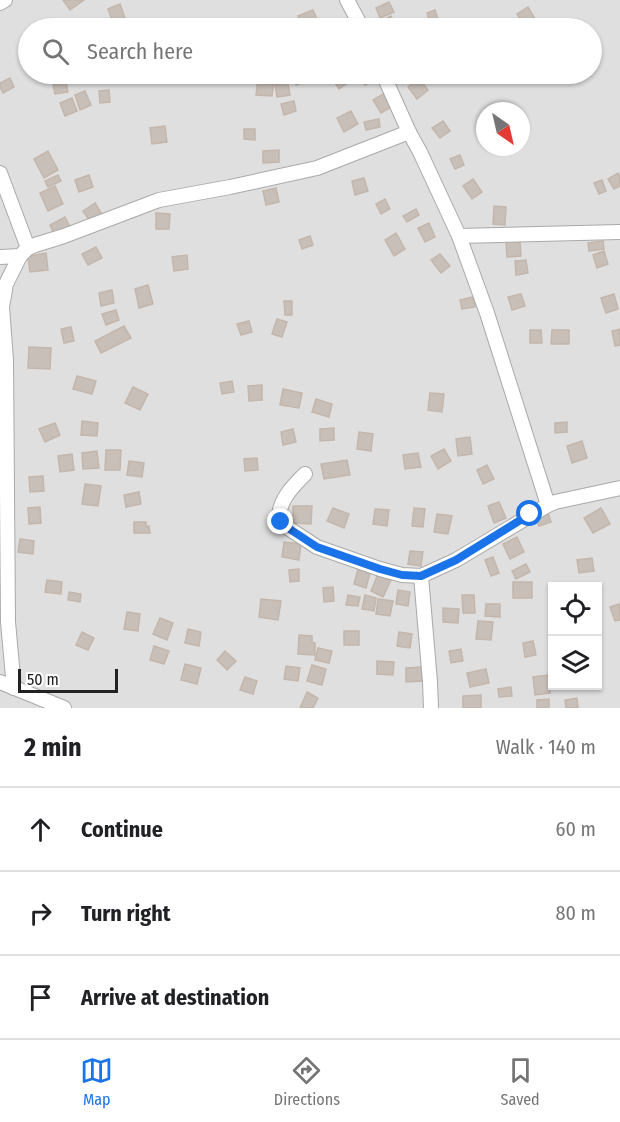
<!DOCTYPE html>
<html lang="en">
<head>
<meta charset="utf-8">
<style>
  body { margin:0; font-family:"Fira Sans Condensed",sans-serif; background:#f2f2f2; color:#202124 }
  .controls { position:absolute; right:18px; bottom:18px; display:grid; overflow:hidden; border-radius:0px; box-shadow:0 2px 4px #0004 }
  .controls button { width:54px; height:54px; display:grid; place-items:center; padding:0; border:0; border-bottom:2px solid #e0e0e0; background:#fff; color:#202124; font:30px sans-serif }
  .compass { position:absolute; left:476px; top:102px; width:54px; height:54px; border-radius:50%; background:#fff; box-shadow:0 2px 4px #0004; rotate:146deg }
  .scale { position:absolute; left:18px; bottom:15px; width:100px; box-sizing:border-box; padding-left:6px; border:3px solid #222; border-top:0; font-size:16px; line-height:21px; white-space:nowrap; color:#222; -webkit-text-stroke:4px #fff; paint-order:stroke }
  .stop { position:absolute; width:18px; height:18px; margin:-14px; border:4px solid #1a73e8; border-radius:50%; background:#fff }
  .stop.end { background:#1a73e8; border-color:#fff; box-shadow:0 2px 6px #0008 }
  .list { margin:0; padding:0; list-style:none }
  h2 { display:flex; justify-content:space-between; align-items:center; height:78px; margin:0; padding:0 24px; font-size:26px }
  h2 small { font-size:20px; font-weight:400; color:#757577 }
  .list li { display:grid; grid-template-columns:39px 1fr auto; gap:18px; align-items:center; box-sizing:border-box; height:84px; padding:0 24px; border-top:2px solid #e0e0e0 }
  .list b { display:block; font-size:22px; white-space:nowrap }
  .list em { font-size:20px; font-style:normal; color:#757577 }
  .icon { flex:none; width:33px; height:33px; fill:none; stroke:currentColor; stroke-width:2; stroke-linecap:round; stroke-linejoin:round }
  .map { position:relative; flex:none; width:620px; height:708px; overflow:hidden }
  .search { position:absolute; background:#fff; box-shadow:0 2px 4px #0004; left:18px; right:18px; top:18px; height:66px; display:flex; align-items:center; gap:15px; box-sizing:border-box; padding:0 21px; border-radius:33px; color:#757577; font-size:22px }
  .sheet { height:330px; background:#fff }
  nav { display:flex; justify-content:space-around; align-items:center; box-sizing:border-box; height:84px; border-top:2px solid #e0e0e0; background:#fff; font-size:16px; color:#757577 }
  nav a { display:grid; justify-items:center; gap:3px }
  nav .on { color:#1a73e8 }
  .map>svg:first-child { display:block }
  .residential { fill:#e0dfdf; fill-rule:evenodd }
  .building { fill:#c7bfb8; stroke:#c4b6ab; stroke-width:1.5 }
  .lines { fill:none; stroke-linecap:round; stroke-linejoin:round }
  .street-casing { stroke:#a9a9a9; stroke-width:16 }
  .street { stroke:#fff; stroke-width:14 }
  .route { stroke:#1a73e8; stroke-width:8 }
</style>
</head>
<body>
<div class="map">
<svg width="620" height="708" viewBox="0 0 620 708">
  <rect width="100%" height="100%" fill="#f2efe9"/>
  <path class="residential" d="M0 0H620V708H0ZM28 28H592V74H28ZM485 111H521V147H485ZM552 586H598V686H552Z"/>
  <g class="building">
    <polygon points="63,0 84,0 70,10"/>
    <polygon points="389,2 394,12 380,18 376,8"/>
    <polygon points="120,4 125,18 113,22 108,9"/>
    <polygon points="528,7 535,19 524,26 517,14"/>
    <polygon points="313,10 319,24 304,28 298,16"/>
    <polygon points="435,10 439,22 431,25 427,13"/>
    <polygon points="391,16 395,26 391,28 383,28 379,22"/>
    <polygon points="292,74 306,74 308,81 296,85"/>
    <polygon points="343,74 349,82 339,89 333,80"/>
    <polygon points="359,74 377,74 379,78 365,85"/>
    <polygon points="10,78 14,87 3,93 0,87 0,83"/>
    <polygon points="258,78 274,80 272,96 256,95"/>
    <polygon points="419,78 428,90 417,99 408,87"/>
    <polygon points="66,82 68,92 55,94 53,85"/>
    <polygon points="288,83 290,95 277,97 275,85"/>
    <polygon points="109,90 110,102 100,103 99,91"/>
    <polygon points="85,91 91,105 80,110 75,95"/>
    <polygon points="385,93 393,106 381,113 373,100"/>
    <polygon points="72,98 77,111 65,116 60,103"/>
    <polygon points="294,101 296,111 284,115 281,104"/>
    <polygon points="351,111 358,124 344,132 337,118"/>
    <polygon points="379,119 380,127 366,130 364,122"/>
    <polygon points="443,121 450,131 440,138 432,128"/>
    <polygon points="165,126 167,142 152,144 150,128"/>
    <polygon points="244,129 255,129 255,140 244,139"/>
    <polygon points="279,150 279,162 263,163 263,151"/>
    <polygon points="48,151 58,170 44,178 34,159"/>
    <polygon points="460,155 464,165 455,169 450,159"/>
    <polygon points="618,173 620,177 620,186 614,189 608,179"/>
    <polygon points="58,175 61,181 48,187 45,181"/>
    <polygon points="89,175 93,187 79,192 75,180"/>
    <polygon points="364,178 368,191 355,195 352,181"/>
    <polygon points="473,179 482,192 472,199 463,186"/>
    <polygon points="602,180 606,191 599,194 594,183"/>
    <polygon points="55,186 63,204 48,211 40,193"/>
    <polygon points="276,188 279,202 266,205 263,191"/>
    <polygon points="385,199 390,209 381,214 376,204"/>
    <polygon points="95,203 103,216 91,223 83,211"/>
    <polygon points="494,206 506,207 505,225 493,224"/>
    <polygon points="416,209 419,215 407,222 403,216"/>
    <polygon points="156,213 170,214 169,229 156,229"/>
    <polygon points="65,217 71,229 55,236 50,225"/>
    <polygon points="429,223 435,237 425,242 418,228"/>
    <polygon points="396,233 405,249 394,256 385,240"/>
    <polygon points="310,236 313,245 302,249 299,240"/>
    <polygon points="506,241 520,241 521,256 507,257"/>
    <polygon points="603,241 604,249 589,251 588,243"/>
    <polygon points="96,247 102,258 88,265 82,254"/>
    <polygon points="604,251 608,264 597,268 593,255"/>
    <polygon points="46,253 48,270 30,272 28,256"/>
    <polygon points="440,254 450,266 441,273 431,260"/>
    <polygon points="187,255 188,269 174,271 172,257"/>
    <polygon points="526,260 528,273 516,275 515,261"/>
    <polygon points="148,285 153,304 139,308 135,289"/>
    <polygon points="112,290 114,303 101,306 99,293"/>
    <polygon points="521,294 525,306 512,310 508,297"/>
    <polygon points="614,294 618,309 606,313 601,298"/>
    <polygon points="473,297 475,307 462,309 460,300"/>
    <polygon points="284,301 292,301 292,315 285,315"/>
    <polygon points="116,310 119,320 106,325 102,314"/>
    <polygon points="277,319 287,322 282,337 272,334"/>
    <polygon points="249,321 252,332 241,335 237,324"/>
    <polygon points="124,326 131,338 101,353 95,341"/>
    <polygon points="71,327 74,341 64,343 61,329"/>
    <polygon points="620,329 620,345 615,346 612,331"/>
    <polygon points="530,330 541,330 542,343 530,343"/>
    <polygon points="552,330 569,330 569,344 551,344"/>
    <polygon points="29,347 51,348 50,369 28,368"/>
    <polygon points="77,376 96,381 92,394 73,389"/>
    <polygon points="232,381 234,392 222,394 220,383"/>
    <polygon points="262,385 262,400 249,401 248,386"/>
    <polygon points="133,387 148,394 140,410 125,403"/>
    <polygon points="283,389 302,393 299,408 280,405"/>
    <polygon points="430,393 444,394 442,412 428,410"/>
    <polygon points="316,399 332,404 329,417 312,412"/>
    <polygon points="82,421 98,423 97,436 81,435"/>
    <polygon points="567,422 567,432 555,433 555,423"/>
    <polygon points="55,423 60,435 45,442 39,429"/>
    <polygon points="334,428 334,440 320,441 320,429"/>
    <polygon points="293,429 296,442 283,445 281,432"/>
    <polygon points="359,432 373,434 371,451 357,449"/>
    <polygon points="470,437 472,454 458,456 456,439"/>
    <polygon points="582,441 587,458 572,463 567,446"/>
    <polygon points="444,449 451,461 438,469 431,456"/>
    <polygon points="106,450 121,450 120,470 105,470"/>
    <polygon points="97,451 99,468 83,469 82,453"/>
    <polygon points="418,453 421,467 405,469 403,455"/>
    <polygon points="72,454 74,470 60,472 58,456"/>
    <polygon points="257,458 258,470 245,471 244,459"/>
    <polygon points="347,460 350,475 324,479 321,464"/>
    <polygon points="129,461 144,463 142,477 127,475"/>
    <polygon points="487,465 494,479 483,484 477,470"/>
    <polygon points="43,476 44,491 30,492 29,477"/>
    <polygon points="85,484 101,486 98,506 82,504"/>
    <polygon points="139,492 141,504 126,507 124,495"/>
    <polygon points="499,502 506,518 494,523 488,506"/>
    <polygon points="293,506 312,506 311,524 293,523"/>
    <polygon points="40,507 41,523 29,524 28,508"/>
    <polygon points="333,508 349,514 344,528 327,521"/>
    <polygon points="414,508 425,509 423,527 412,526"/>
    <polygon points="601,508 610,524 593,533 584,518"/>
    <polygon points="375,509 389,510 387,526 373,524"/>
    <polygon points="548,513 551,522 539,526 536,517"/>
    <polygon points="437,514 452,516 448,534 434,532"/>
    <polygon points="134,522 146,522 146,526 149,526 150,533 134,533"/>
    <polygon points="517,537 524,552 510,559 503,544"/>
    <polygon points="20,539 34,541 33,554 18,552"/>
    <polygon points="284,542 301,544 299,560 282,557"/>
    <polygon points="410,551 423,552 421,566 408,564"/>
    <polygon points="493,557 499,573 491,576 485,560"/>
    <polygon points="592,558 594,571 579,573 577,560"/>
    <polygon points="526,564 530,572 516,579 512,571"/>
    <polygon points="299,569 299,581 290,582 289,570"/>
    <polygon points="358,569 370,573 366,588 354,584"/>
    <polygon points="378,574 391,580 383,597 371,591"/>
    <polygon points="47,580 62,582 61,594 45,592"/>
    <rect x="513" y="582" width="19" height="16"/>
    <polygon points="333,587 334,601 324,602 323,588"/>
    <polygon points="398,590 410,592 408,606 396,604"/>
    <polygon points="69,592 81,594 80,602 68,600"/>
    <polygon points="348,595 360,597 358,606 346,605"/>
    <polygon points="365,595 376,598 374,611 362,609"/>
    <polygon points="462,595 474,595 475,613 463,613"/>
    <polygon points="261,599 281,601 278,620 259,617"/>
    <polygon points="378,599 393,601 390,616 376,614"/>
    <polygon points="486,604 500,604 500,617 485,616"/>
    <polygon points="619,604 620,620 615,621 610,607"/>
    <polygon points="443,608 459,609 458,623 443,622"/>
    <polygon points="127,612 140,614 138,631 124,629"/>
    <polygon points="160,618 173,623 167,640 153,634"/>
    <polygon points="478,621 493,622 491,640 476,639"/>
    <polygon points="188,629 201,632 199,646 185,643"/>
    <rect x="344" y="631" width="15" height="14"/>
    <polygon points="82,632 94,638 88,650 76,645"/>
    <polygon points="399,632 412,634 410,648 397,646"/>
    <polygon points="299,635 312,636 312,642 315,643 315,655 298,654"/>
    <polygon points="533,641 536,655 525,657 523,643"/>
    <polygon points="154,646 169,651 164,664 150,660"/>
    <polygon points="318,648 332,651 329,663 315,660"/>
    <polygon points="461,649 463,661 451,663 449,651"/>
    <polygon points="225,651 236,661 227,670 217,660"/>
    <polygon points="377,661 394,662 393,675 377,674"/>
    <polygon points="185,664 201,668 197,684 181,680"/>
    <polygon points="312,665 326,669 322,685 307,681"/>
    <polygon points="286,666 300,668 298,681 284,679"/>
    <polygon points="422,667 422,681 406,682 406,668"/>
    <polygon points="486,669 489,683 470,687 467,673"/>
    <polygon points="549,675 550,693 535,695 533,677"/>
    <polygon points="245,677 257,681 253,694 240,690"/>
    <polygon points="511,687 512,696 499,697 498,689"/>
    <polygon points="307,692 318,698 313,708 300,708"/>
    <polygon points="481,695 481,708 463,708 463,696"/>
    <polygon points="577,698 578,708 566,708 565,700"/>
    <polygon points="549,699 549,708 537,708 537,700"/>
  </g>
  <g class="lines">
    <g class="street-casing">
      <g id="street">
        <polyline points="347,0 362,28"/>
        <polyline points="0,3 5,0"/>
        <polyline points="383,74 409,132 420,152 459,236 487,313 548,505"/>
        <polyline points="0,173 28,248"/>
        <polyline points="459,236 620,232"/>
        <polyline points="0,257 20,256"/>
        <path d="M305 474C293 486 279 500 279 518L285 526 317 547 380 569 402 575 421 576 456 560 548 505 555 502 620 488"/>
        <polyline points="421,576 430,682 431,708"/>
        <polyline points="0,682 64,708"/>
        <polyline points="14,688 8,622 6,360 2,307 6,284 20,256 28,248 35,245 64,236 159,200 230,187 317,168 409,132"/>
      </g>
    </g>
    <use href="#street" class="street"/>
  </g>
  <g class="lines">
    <polyline class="route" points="281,522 285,526 317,547 380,569 402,575 421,576 456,560 530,514"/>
  </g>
</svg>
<div class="controls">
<button><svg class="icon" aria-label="locate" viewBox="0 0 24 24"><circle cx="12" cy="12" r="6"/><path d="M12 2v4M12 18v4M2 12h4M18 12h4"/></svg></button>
<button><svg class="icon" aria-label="layers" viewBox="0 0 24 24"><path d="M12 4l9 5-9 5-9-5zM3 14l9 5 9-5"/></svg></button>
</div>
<svg class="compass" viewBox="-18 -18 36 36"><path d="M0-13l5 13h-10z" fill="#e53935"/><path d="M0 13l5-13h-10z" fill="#757577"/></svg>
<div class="scale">50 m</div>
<div class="stop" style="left:530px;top:514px"></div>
<div class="stop end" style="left:281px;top:522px"></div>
<div class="search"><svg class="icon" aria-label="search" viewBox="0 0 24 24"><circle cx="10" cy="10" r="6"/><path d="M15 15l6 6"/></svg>Search here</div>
</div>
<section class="sheet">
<h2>2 min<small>Walk · 140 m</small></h2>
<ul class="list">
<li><svg class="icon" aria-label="ahead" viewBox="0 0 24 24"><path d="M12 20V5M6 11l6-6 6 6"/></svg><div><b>Continue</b></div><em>60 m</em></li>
<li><svg class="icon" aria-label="right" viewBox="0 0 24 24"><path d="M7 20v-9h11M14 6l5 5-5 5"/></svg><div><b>Turn right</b></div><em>80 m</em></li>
<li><svg class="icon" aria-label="arrive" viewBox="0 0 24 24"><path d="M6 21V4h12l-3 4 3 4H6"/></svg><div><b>Arrive at destination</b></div></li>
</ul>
</section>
<nav>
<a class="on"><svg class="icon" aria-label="map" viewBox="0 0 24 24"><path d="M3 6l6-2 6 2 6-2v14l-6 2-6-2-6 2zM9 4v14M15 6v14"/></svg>Map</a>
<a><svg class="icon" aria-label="directions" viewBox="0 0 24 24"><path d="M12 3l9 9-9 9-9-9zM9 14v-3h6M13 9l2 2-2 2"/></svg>Directions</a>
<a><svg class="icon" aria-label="saved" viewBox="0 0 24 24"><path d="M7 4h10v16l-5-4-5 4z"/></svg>Saved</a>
</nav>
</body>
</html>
